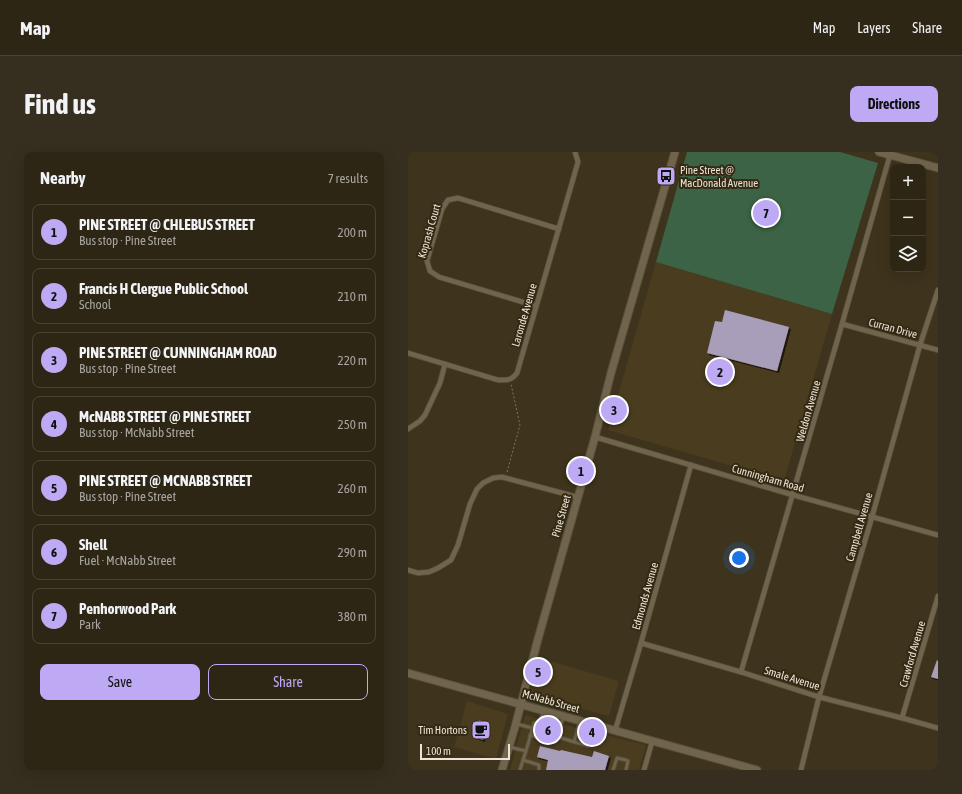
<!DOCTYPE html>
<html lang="en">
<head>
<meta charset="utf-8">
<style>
  body { margin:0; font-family:"Asap Condensed",sans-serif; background:#362e1e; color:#f1f3f6 }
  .controls { position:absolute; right:12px; top:12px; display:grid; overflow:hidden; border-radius:8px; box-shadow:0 4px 16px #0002 }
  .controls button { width:36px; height:36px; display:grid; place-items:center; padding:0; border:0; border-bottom:1px solid #494334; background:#2e2615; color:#f1f3f6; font:20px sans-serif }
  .scale { position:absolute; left:12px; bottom:10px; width:90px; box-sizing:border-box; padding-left:4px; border:2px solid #ece5d7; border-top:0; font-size:11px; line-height:14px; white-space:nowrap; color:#ece5d7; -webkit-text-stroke:3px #342912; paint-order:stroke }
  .you { position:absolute; left:331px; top:406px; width:14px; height:14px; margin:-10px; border:3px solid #fff; border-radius:50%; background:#1a73e8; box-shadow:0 0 0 6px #1a73e833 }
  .badge { display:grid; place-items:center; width:26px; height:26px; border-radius:50%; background:#bea9f4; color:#111; font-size:13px; font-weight:700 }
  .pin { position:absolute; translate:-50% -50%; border:2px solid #fff; box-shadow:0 1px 4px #0006 }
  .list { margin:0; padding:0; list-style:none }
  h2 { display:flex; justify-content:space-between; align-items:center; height:52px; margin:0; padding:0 16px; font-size:17px }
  h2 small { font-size:13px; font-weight:400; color:#a7a5a0 }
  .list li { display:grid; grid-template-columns:26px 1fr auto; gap:12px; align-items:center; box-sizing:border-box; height:56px; margin:0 8px 8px; padding:0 8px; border:1px solid #494334; border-radius:8px }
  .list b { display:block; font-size:15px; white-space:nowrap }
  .list p { margin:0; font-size:13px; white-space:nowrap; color:#a7a5a0 }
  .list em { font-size:13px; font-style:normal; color:#a7a5a0 }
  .actions { display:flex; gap:8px; padding:12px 16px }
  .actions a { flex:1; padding:9px 0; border:1px solid #bea9f4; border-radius:8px; text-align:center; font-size:14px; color:#bea9f4 }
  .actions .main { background:#bea9f4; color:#111 }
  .icon { flex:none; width:22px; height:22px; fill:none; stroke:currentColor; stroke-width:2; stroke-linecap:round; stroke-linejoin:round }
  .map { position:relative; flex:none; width:530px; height:618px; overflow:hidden; border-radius:8px }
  header { display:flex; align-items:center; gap:24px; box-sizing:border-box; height:56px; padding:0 20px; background:#2e2615; border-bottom:1px solid #494334 }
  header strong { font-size:19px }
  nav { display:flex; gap:22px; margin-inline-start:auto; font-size:14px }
  .intro { display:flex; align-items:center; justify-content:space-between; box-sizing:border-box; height:96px; padding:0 24px }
  h1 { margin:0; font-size:28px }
  .button { padding:10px 18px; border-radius:8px; background:#bea9f4; color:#111; font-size:14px; font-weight:700 }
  main { display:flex; gap:24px; padding:0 24px }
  aside { flex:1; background:#2e2615; border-radius:8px; box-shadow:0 4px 16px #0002 }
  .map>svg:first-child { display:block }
  .built { fill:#4a3c1e }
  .green { fill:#3c6345 }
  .building { fill:#a89eb9; filter:url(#shadow) }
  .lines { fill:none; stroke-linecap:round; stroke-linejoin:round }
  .lane-casing { stroke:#59503b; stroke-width:4.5 }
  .street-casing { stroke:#59503b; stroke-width:6 }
  .secondary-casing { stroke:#59503b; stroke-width:9 }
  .path { stroke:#7d7360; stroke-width:1; stroke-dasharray:2 2; stroke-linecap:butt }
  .lane { stroke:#70644c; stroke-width:2.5 }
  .street { stroke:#70644c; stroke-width:4.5 }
  .secondary { stroke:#70644c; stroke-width:7 }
  .labels { text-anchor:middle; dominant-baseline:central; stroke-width:4; stroke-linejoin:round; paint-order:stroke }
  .poi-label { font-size:11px; fill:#ece5d7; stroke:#342912; text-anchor:start }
  .street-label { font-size:11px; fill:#ece5d7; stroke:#342912 }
</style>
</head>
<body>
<header>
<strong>Map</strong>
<nav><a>Map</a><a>Layers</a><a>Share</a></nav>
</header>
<div class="intro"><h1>Find us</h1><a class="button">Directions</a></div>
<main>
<aside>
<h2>Nearby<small>7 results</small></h2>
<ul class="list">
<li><span class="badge">1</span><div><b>PINE STREET @ CHLEBUS STREET</b><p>Bus stop · Pine Street</p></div><em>200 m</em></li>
<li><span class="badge">2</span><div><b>Francis H Clergue Public School</b><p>School</p></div><em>210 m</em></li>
<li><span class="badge">3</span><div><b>PINE STREET @ CUNNINGHAM ROAD</b><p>Bus stop · Pine Street</p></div><em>220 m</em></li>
<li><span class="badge">4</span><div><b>McNABB STREET @ PINE STREET</b><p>Bus stop · McNabb Street</p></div><em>250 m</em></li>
<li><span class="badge">5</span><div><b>PINE STREET @ MCNABB STREET</b><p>Bus stop · Pine Street</p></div><em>260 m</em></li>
<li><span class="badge">6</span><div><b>Shell</b><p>Fuel · McNabb Street</p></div><em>290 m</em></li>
<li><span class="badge">7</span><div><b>Penhorwood Park</b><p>Park</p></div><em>380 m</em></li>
</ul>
<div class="actions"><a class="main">Save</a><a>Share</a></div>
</aside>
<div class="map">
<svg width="530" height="618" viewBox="0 0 530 618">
  <defs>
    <filter id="shadow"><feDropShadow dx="2" dy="2" stdDeviation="0" flood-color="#0009"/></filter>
  </defs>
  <rect width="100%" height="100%" fill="#3e331c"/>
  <g class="built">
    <polygon points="248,110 424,162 376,329 200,278"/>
    <polygon points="132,506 211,529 201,564 121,543"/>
    <polygon points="59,549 100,562 88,607 46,595"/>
    <polygon points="117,563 238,593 231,618 102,618"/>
  </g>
  <polygon class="green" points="279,0 432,0 470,11 424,162 248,110"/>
  <g class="building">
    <polygon points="317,158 381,175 369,219 299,201 307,169 314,170"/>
    <polygon points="529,508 530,509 530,527 523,525"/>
    <polygon points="71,568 79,571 75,588 66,585"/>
    <polygon points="132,573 149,578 147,584 131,579"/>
    <polygon points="132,594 152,599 153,598 184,605 186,599 201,604 197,618 138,618 140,608 129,605"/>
  </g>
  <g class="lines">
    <g class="lane-casing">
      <g id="lane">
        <polyline points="132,570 135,559"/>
        <polyline points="109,572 124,576"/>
        <polyline points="122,583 147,590 149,588 152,576"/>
        <polyline points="150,585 180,594"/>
        <polyline points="166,590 172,569"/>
        <polyline points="101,595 118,599 126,571 132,570 152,576 155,566"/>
        <polyline points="115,608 118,599"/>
        <polyline points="112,618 115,608 131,613 131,618"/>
        <polyline points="205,618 209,606 218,608 220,609 218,618"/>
      </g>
    </g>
    <g class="street-casing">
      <g id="street">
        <polyline points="128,154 31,125 22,119 19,109 34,57 40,48 50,46 151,77"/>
        <polyline points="434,172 530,198"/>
        <path d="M0 201 90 228C99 228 103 229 109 221L170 10 167 0"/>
        <polyline points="0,277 12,269 17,263 32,231 37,212"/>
        <polyline points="187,285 385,343 530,383"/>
        <polyline points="0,418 10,421 21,420 30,416 43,408 50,393 62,352 69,337 75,331 85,326 94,325 169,345"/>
        <polyline points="233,491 333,520 411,545 494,566 530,576"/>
        <polyline points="333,520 434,172 482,3"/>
        <polyline points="494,566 530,444"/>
        <polyline points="207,579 233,491 283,313"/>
        <polyline points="236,618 244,590"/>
        <polyline points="393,618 411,545 464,365 512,193 530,138"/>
      </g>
    </g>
    <g class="secondary-casing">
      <g id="secondary">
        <polyline points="471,0 530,16"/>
        <path d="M0 521C116 553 232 586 349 618"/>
        <polyline points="94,618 107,575 130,487 187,285 203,221 267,0"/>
      </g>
    </g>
    <polyline class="path" points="99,320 112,273 103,232"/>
    <use href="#lane" class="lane"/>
    <use href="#street" class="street"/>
    <use href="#secondary" class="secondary"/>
  </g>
  <defs>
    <g id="bus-square" transform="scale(1)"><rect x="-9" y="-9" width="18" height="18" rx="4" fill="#bea9f4" stroke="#342912"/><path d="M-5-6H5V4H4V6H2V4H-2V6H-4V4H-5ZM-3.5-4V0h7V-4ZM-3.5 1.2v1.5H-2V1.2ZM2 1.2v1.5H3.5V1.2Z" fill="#111"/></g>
    <g id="cafe-square" transform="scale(1)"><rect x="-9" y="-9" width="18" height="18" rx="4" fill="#bea9f4" stroke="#342912"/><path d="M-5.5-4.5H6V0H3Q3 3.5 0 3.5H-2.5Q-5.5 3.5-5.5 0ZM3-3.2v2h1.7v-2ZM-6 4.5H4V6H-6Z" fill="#111"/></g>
  </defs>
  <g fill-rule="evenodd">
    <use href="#bus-square" x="258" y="24"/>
    <use href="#cafe-square" x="73" y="578"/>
  </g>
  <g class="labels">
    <g class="poi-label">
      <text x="272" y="18">Pine Street @<tspan x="272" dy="13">MacDonald Avenue</tspan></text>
      <text x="59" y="578" text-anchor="end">Tim Hortons</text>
    </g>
    <g class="street-label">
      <text transform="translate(21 79) rotate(-74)">Koprash Court</text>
      <text transform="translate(116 163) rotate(-74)">Laronde Avenue</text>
      <text transform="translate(485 176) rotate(15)">Curran Drive</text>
      <text transform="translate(400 259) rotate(-74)">Weldon Avenue</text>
      <text transform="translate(360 326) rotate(16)">Cunningham Road</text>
      <text transform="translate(153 364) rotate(-74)">Pine Street</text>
      <text transform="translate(451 375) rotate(-74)">Campbell Avenue</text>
      <text transform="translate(237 444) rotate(-74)">Edmonds Avenue</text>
      <text transform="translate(504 502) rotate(-74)">Crawford Avenue</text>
      <text transform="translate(384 526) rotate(17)">Smale Avenue</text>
      <text transform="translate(143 549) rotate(16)">McNabb Street</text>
    </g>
  </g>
</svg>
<div class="controls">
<button>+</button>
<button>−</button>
<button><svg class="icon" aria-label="layers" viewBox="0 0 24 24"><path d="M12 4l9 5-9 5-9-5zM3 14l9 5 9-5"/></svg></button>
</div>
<div class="scale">100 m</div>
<div class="you"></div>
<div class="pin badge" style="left:173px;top:319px">1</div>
<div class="pin badge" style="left:312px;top:220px">2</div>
<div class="pin badge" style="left:206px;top:258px">3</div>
<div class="pin badge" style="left:184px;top:580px">4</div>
<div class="pin badge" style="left:130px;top:520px">5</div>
<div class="pin badge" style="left:140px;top:578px">6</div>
<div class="pin badge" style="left:358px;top:61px">7</div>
</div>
</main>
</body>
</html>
